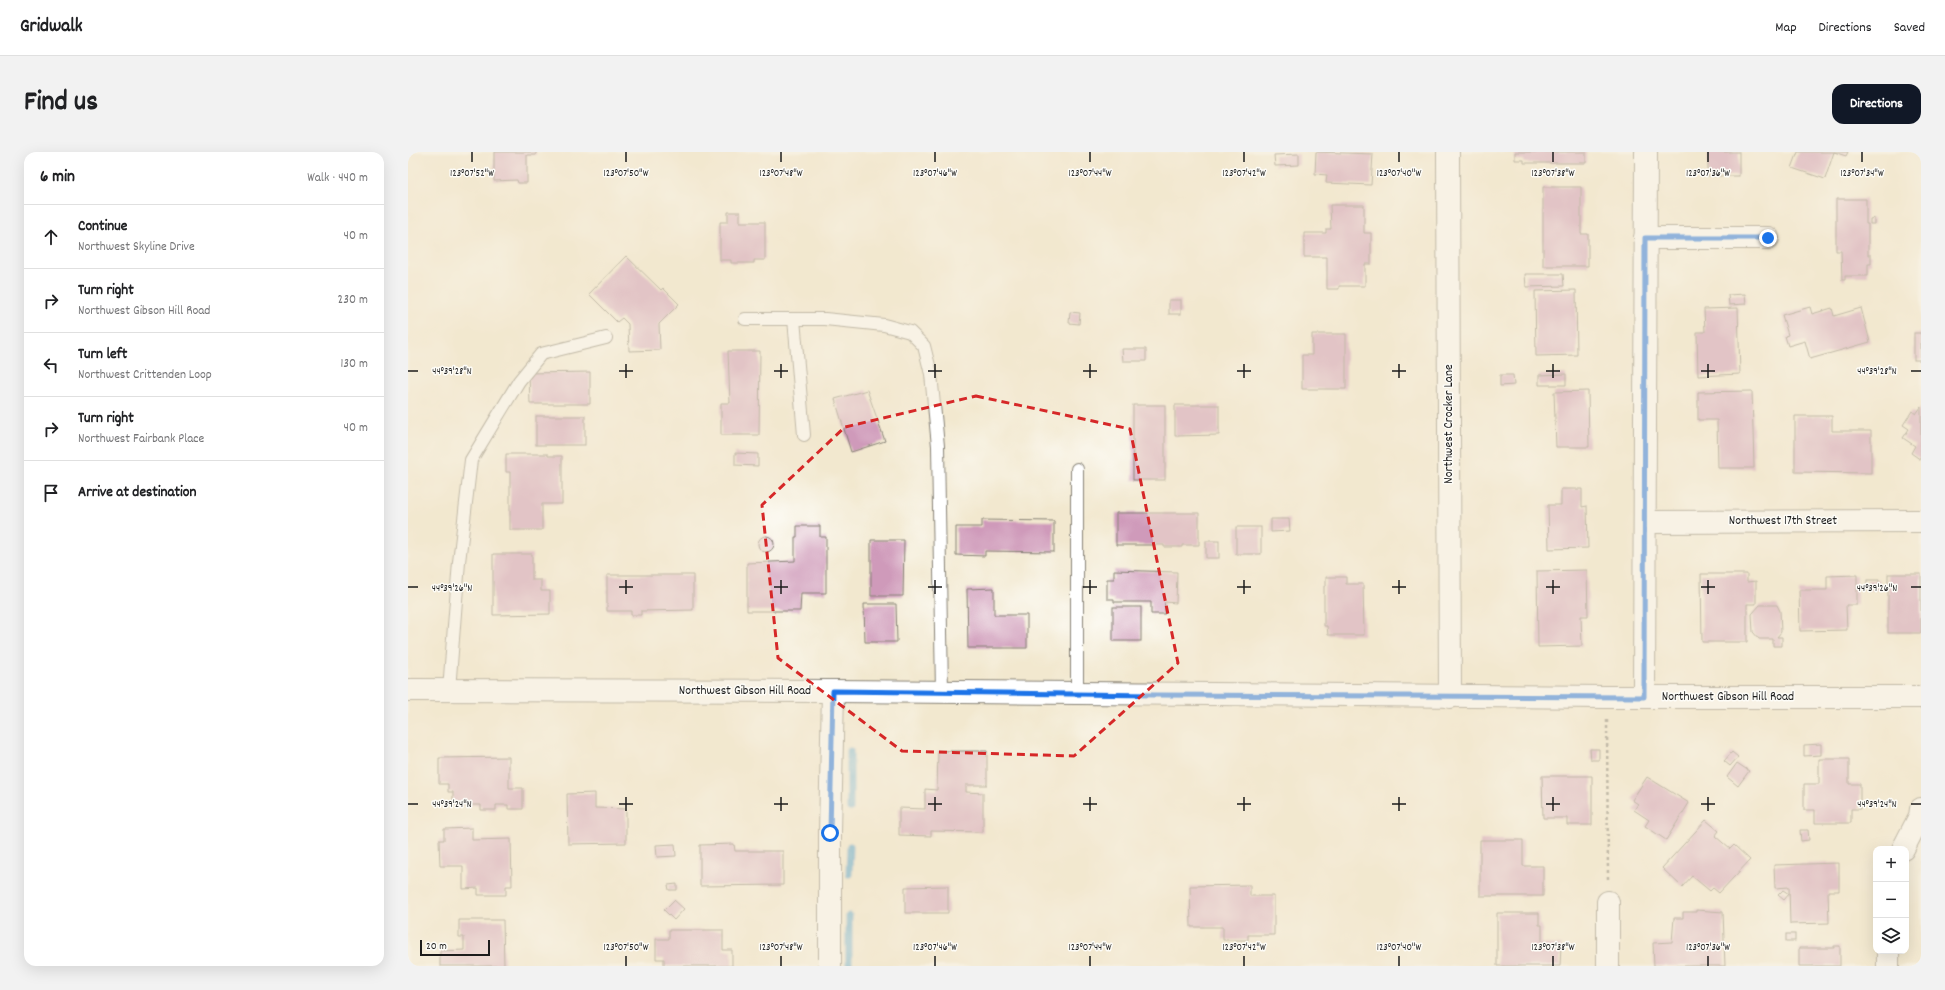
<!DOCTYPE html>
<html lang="en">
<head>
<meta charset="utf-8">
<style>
  body { margin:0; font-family:Dekko,sans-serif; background:#f2f2f2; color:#202124 }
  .controls { position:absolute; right:12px; bottom:12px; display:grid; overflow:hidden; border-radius:8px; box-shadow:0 4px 16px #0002 }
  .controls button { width:36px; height:36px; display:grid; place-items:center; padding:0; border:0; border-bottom:1px solid #e0e0e0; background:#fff; color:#202124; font:20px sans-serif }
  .scale { position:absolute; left:12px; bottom:10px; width:70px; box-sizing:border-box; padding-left:4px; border:2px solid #1c1c1c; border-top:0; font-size:11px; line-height:14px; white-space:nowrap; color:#1c1c1c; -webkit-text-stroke:3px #fdfcf7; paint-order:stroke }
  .stop { position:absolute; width:12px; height:12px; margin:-9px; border:3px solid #1a73e8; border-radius:50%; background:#fff }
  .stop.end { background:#1a73e8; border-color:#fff; box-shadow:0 1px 4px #0008 }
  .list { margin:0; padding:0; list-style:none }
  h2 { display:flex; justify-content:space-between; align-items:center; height:52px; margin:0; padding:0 16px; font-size:17px }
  h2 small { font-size:13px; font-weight:400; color:#757577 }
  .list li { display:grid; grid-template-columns:26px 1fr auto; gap:12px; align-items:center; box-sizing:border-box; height:64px; padding:0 16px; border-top:1px solid #e0e0e0 }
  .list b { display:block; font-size:15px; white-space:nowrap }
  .list p { margin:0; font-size:13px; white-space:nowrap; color:#757577 }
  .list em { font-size:13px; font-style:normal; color:#757577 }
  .icon { flex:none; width:22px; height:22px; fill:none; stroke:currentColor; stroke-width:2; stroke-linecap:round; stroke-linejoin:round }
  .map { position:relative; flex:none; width:1513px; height:814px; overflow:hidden; border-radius:12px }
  header { display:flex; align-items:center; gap:24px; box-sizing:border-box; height:56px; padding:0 20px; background:#fff; border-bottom:1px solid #e0e0e0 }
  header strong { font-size:19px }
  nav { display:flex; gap:22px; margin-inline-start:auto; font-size:14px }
  .intro { display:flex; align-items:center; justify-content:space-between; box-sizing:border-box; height:96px; padding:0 24px }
  h1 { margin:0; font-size:28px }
  .button { padding:10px 18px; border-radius:12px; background:#111827; color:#fff; font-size:14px; font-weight:700 }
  main { display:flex; gap:24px; padding:0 24px }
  aside { flex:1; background:#fff; border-radius:12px; box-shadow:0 4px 16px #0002 }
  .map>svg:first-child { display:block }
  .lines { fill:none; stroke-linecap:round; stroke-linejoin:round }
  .stream { stroke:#54a4ce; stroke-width:7 }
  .building { fill:#cf9aba }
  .service-casing { stroke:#878276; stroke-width:14 }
  .minor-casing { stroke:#878276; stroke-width:24 }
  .tertiary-casing { stroke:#878276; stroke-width:24 }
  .secondary-casing { stroke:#878276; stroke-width:24 }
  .path { stroke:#878276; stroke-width:2.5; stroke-dasharray:3 3; stroke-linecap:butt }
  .service { stroke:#fff; stroke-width:12 }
  .minor { stroke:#fff; stroke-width:22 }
  .tertiary { stroke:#fff; stroke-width:22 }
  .secondary { stroke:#fff; stroke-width:22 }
  .route { stroke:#1a73e8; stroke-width:5 }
  .marked { fill:none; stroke:#d62828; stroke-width:3; stroke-dasharray:8 5; stroke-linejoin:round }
  .ticks { fill:none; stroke:#1c1c1c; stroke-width:1.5 }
  .labels { text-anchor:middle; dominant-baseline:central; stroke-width:3; stroke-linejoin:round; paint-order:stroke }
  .street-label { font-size:13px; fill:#1c1c1c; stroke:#fdfcf7 }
  .ticks-label { font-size:10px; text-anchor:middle; fill:#1c1c1c; stroke:#fdfcf7; stroke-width:3; stroke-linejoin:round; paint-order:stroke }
</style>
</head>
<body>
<header>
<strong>Gridwalk</strong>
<nav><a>Map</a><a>Directions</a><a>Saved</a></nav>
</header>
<div class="intro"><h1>Find us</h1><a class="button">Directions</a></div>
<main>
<aside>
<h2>6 min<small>Walk · 440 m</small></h2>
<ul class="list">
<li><svg class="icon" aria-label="ahead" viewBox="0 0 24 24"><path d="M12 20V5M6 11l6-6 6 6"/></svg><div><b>Continue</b><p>Northwest Skyline Drive</p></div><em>40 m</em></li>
<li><svg class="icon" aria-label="right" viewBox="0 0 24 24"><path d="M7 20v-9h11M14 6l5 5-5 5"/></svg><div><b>Turn right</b><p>Northwest Gibson Hill Road</p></div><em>230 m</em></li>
<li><svg class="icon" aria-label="left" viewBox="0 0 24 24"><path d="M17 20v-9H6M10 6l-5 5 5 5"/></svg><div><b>Turn left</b><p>Northwest Crittenden Loop</p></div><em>130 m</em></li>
<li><svg class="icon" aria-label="right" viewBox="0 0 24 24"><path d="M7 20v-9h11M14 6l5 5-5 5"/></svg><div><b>Turn right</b><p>Northwest Fairbank Place</p></div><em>40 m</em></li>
<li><svg class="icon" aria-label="arrive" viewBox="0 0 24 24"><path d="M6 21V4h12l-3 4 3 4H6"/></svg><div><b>Arrive at destination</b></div></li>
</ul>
</aside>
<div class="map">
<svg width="1513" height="814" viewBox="0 0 1513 814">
  <rect width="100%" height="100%" fill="#fdfcf7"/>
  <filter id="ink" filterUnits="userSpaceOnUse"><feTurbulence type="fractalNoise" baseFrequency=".025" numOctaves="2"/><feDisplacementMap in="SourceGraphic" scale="8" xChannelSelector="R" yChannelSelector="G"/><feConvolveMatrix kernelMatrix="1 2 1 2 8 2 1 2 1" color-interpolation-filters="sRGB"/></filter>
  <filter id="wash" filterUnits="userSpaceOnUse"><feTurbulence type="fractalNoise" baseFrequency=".012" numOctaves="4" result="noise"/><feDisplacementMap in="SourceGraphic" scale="16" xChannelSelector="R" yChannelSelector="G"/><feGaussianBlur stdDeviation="0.9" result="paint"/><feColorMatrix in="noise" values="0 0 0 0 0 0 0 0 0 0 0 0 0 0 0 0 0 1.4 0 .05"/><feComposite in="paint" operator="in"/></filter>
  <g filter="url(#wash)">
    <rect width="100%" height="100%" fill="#f2e8cf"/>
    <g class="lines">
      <g class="stream">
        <polyline points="442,656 442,599"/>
        <polyline points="441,722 442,694"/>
        <polyline points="441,814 441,764"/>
      </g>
    </g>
    <g id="blocks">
      <g class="building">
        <polygon points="86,0 128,0 128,3 119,3 119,31 110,31 109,28 86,29"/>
        <polygon points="908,0 965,2 963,33 918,31 919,23 907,22"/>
        <polygon points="1107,0 1178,0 1178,11 1116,11 1116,8 1107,8"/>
        <rect x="1300" y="0" width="31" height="24"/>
        <polygon points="1390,0 1440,0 1438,4 1426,0 1417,27 1384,16"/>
        <polygon points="891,2 891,13 867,14 866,3"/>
        <polygon points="1135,35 1173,35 1173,82 1180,82 1180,114 1135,114"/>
        <polygon points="1428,47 1458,47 1458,72 1460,72 1460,103 1463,103 1463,112 1460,112 1460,124 1437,124 1437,128 1434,128 1433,99 1428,99"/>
        <polygon points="922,53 956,53 956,81 963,81 963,112 957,112 957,134 931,134 931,137 919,137 919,105 896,105 896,81 918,81 918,77 923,77"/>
        <polygon points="320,60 332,60 332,70 357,70 357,108 346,108 346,111 323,111 323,108 312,108 312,70 320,70"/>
        <polygon points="1466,66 1466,72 1462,72 1462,67"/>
        <polygon points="218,104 253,138 255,136 271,152 251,172 252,198 221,199 220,172 214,166 209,170 181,142"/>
        <polygon points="1117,122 1155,122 1156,134 1118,135"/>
        <polygon points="1168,138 1169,203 1128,204 1127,139"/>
        <polygon points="1337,142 1338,152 1321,153 1320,143"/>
        <rect x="761" y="148" width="12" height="14"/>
        <polygon points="1402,155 1404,162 1424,156 1426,164 1453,156 1462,190 1402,207 1397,189 1380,194 1377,184 1380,183 1374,163"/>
        <polygon points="1330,156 1332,222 1290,224 1289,180 1297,180 1296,157"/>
        <polygon points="662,160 672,161 671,172 661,171"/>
        <rect x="1506" y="181" width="7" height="27"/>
        <polygon points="904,182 938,182 938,237 894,237 894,203 904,203"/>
        <polygon points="714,197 738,197 738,209 715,209"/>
        <polygon points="320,199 352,199 351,283 313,283 313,251 322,251"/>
        <polygon points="182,220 182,252 122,252 121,221"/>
        <polygon points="1158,222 1158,233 1131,233 1131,223"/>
        <polygon points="1092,223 1105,223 1106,233 1092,234"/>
        <polygon points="459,238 477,289 443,300 427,247"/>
        <polygon points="1180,239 1181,295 1148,295 1146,240"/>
        <polygon points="1344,239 1346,316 1310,316 1309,268 1290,268 1290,240"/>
        <rect x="725" y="253" width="32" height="75"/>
        <polygon points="767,253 811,253 811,283 767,284"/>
        <polygon points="1513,255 1513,308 1503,301 1507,294 1495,286 1501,277 1495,273 1504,259 1508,262"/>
        <rect x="128" y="264" width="49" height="29"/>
        <polygon points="1387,264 1424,264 1424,279 1463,279 1463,321 1387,320"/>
        <polygon points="327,301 350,302 350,314 327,313"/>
        <polygon points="98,302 140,302 140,304 154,304 154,352 134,352 134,378 102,378 102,320 98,320"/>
        <polygon points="1153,337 1174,337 1174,355 1179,354 1180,396 1141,397 1140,353 1153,353"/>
        <polygon points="708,361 791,361 791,393 774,393 774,395 756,395 756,393 708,393"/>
        <polygon points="863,367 881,367 882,379 863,380"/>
        <polygon points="574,368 646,369 646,400 577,399 577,404 548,403 548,375 574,375"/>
        <polygon points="389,374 412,374 412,385 418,385 418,441 393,441 392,459 339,459 339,411 387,409 387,385 389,385"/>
        <rect x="828" y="375" width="25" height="27"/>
        <circle cx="358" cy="392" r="8"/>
        <polygon points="463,388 496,388 495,444 463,444"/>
        <rect x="798" y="389" width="13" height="17"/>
        <polygon points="85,402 124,402 124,428 133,428 133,439 142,439 142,462 85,463"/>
        <polygon points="706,418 769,420 768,451 757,450 757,462 743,462 743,450 706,450 706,447 699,447 699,427 706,427"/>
        <polygon points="1179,418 1180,464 1173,464 1174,494 1130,495 1129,419"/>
        <polygon points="1293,422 1339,422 1339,430 1348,429 1348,452 1339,452 1339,490 1294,490"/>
        <rect x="1480" y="422" width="33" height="59"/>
        <polygon points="199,423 285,423 285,458 233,459 233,463 223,463 223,459 199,459"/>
        <polygon points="1449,423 1449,453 1438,453 1439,478 1392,479 1391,438 1419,438 1419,424"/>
        <polygon points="918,425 938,425 938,432 955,432 956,483 920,483 919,474 916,474 916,434 918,434"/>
        <rect x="1459" y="428" width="12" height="10"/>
        <polygon points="586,436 586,463 619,463 619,496 560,496 559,437"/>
        <polygon points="456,452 488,452 489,490 457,490"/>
        <polygon points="1352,453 1369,453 1372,459 1373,480 1369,485 1374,485 1374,494 1365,494 1365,487 1351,487 1345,480 1344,462"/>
        <rect x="705" y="455" width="28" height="34"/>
        <polygon points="1413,592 1413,603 1396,604 1396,593"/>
        <polygon points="1182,597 1191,597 1191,608 1183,608"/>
        <polygon points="530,599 579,599 579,633 558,633 558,640 575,641 575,680 523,679 523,684 491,683 491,656 517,657 517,637 529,638"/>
        <polygon points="1324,600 1330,605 1322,614 1316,609"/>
        <polygon points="101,605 101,636 115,636 115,657 100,657 100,653 88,653 88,658 73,658 73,653 45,653 45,640 40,640 40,632 31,632 31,606"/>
        <polygon points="1411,607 1441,607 1441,632 1452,632 1452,657 1443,657 1443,671 1407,671 1407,658 1396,658 1396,632 1411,632"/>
        <polygon points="1329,611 1341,619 1330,634 1319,625"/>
        <polygon points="1134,624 1184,624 1184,673 1159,673 1159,666 1135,666"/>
        <polygon points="1239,625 1281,651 1258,688 1237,674 1241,668 1226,658 1230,652 1224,648"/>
        <polygon points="187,641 187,656 218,657 218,691 160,692 159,642"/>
        <polygon points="1298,668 1311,679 1307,684 1322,697 1326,693 1342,708 1311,741 1305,736 1302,739 1284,724 1274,735 1254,716"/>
        <polygon points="64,676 64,688 103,687 104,734 98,734 98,743 70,743 70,736 55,737 55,714 32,714 31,688 36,688 36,677"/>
        <polygon points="1392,678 1400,678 1401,688 1393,689"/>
        <polygon points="1072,688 1115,688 1115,714 1135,714 1135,744 1072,744"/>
        <polygon points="267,692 268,704 249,705 248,693"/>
        <polygon points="326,692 327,699 375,699 375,733 292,734 292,693"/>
        <polygon points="1431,711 1431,739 1420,739 1421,771 1382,772 1381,735 1367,736 1366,713"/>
        <polygon points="269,732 269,738 261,738 260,733"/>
        <polygon points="842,733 842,744 866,744 866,783 840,783 840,788 815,788 815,775 783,775 782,734"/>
        <polygon points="540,734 540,761 497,761 497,735"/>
        <polygon points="1375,738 1381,742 1376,748 1370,743"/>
        <polygon points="266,748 276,757 266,768 256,758"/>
        <polygon points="1288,758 1315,760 1317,814 1246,814 1245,791 1264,790 1266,766 1275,766 1275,760 1288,760"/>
        <polygon points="1089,761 1131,761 1131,773 1134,773 1134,792 1153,793 1152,814 1089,814"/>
        <polygon points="51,768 95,768 96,814 32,814 32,799 56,798 56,785 51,785"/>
        <polygon points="261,778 315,778 315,798 324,798 324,814 256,814 256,807 248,807 248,787 261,787"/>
        <rect x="1378" y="782" width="9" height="7"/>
        <polygon points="1426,794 1432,794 1432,814 1391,814 1391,796 1426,796"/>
      </g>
    </g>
  </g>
  <g filter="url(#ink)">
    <use href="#blocks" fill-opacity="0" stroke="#878276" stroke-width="1"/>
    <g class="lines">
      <g class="service-casing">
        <g id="service">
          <polyline points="337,167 417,167 476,173 502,180 516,194 523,222 530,294 534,540"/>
          <polyline points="386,167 396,283"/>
          <polyline points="669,317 669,542"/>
          <polyline points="41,538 51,410 63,308 111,229 133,202 198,186"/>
        </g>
      </g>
      <g class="minor-casing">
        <g id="minor">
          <polyline points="1237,86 1360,86"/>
          <polyline points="1237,370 1513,369"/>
          <polyline points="1236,545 1238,0"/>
          <polyline points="1495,697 1512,664 1513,657"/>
          <polyline points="1200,750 1200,814"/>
          <polyline points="422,814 422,681 425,539"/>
          <polyline points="1480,814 1480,799"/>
        </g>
      </g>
      <g class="tertiary-casing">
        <polyline id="tertiary" points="1040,0 1042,545"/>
      </g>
      <g class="secondary-casing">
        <polyline id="secondary" points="0,538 425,539 1198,545 1513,545"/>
      </g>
      <polyline class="path" points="1199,568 1200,729"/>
      <use href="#service" class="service"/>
      <use href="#minor" class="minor"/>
      <use href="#tertiary" class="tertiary"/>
      <use href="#secondary" class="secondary"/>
    </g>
  </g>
  <g class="lines" filter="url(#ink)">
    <polyline class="route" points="422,681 425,539 747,543 1236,545 1237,86 1360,86"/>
  </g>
  <path d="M0 0H1513V814H0ZM568 244 722 277 770 511 666 604 494 599 370 506 354 353 437 275Z" fill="#f2e8cf" fill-opacity=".55" fill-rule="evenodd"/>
  <path class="marked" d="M568 244 722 277 770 511 666 604 494 599 370 506 354 353 437 275Z"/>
  <path class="ticks" d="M64 0V10M218 0V10M373 0V10M527 0V10M682 0V10M836 0V10M991 0V10M1145 0V10M1300 0V10M1454 0V10M218 212V226M373 212V226M527 212V226M682 212V226M836 212V226M991 212V226M1145 212V226M1300 212V226M0 219H10M211 219H225M366 219H380M520 219H534M675 219H689M829 219H843M984 219H998M1138 219H1152M1293 219H1307M1503 219H1513M218 428V442M373 428V442M527 428V442M682 428V442M836 428V442M991 428V442M1145 428V442M1300 428V442M0 435H10M211 435H225M366 435H380M520 435H534M675 435H689M829 435H843M984 435H998M1138 435H1152M1293 435H1307M1503 435H1513M218 645V659M373 645V659M527 645V659M682 645V659M836 645V659M991 645V659M1145 645V659M1300 645V659M0 652H10M211 652H225M366 652H380M520 652H534M675 652H689M829 652H843M984 652H998M1138 652H1152M1293 652H1307M1503 652H1513M218 804V814M373 804V814M527 804V814M682 804V814M836 804V814M991 804V814M1145 804V814M1300 804V814"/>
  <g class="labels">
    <g class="street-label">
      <text transform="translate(1041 272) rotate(-90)">Northwest Crocker Lane</text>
      <text x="1375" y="369">Northwest 17th Street</text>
      <text x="337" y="539">Northwest Gibson Hill Road</text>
      <text x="1320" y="545">Northwest Gibson Hill Road</text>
    </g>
  </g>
  <g class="ticks-label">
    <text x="64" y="24">123°07'52"W</text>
    <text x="218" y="24">123°07'50"W</text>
    <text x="373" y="24">123°07'48"W</text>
    <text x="527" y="24">123°07'46"W</text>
    <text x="682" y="24">123°07'44"W</text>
    <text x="836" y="24">123°07'42"W</text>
    <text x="991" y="24">123°07'40"W</text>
    <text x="1145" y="24">123°07'38"W</text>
    <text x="1300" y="24">123°07'36"W</text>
    <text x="1454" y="24">123°07'34"W</text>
    <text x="44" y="222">44°39'28"N</text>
    <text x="1469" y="222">44°39'28"N</text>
    <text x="44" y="439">44°39'26"N</text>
    <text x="1469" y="439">44°39'26"N</text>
    <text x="44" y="655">44°39'24"N</text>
    <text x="1469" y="655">44°39'24"N</text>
    <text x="218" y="798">123°07'50"W</text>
    <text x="373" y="798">123°07'48"W</text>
    <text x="527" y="798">123°07'46"W</text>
    <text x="682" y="798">123°07'44"W</text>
    <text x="836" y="798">123°07'42"W</text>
    <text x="991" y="798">123°07'40"W</text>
    <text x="1145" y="798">123°07'38"W</text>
    <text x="1300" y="798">123°07'36"W</text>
  </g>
</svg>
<div class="controls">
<button>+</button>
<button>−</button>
<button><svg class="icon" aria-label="layers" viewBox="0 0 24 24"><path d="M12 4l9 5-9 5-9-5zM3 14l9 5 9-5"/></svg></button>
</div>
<div class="scale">20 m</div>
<div class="stop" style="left:422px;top:681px"></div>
<div class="stop end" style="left:1360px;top:86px"></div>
</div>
</main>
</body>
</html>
